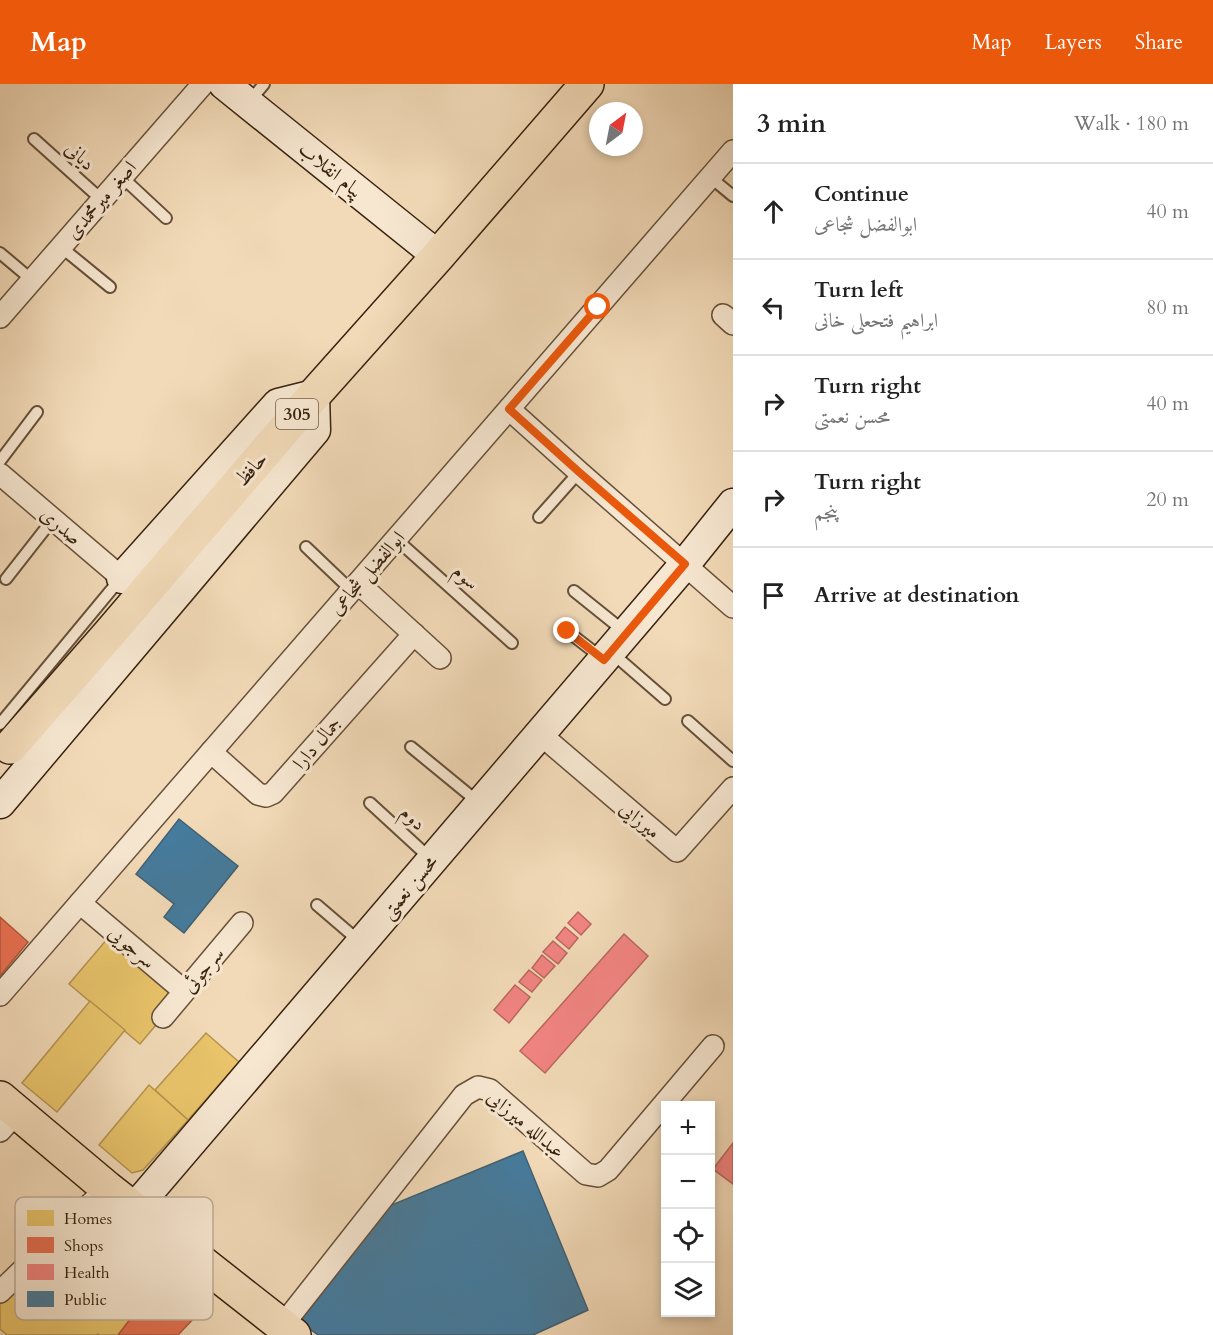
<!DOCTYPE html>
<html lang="en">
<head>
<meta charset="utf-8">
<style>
  body { margin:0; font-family:Cardo,Amiri,serif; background:#f2f2f2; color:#222 }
  .controls { position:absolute; right:18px; bottom:18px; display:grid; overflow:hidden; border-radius:0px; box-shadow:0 3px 9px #0003 }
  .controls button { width:54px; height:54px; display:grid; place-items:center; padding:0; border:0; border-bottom:2px solid #e0e0e0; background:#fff; color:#222; font:30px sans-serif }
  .compass { position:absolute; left:589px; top:18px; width:54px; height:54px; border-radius:50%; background:#fff; box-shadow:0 3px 9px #0003; rotate:32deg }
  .stop { position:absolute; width:18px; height:18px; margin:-14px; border:4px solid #ea580c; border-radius:50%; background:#fff }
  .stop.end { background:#ea580c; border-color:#fff; box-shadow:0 2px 6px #0008 }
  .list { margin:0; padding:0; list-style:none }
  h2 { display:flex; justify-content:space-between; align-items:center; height:78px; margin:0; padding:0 24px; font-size:26px }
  h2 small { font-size:20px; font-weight:400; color:#767676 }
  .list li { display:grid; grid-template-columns:39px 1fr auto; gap:18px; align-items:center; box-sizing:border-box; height:96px; padding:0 24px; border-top:2px solid #e0e0e0 }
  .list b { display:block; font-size:22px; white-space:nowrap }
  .list p { margin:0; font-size:20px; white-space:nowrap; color:#767676 }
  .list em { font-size:20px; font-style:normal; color:#767676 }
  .icon { flex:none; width:33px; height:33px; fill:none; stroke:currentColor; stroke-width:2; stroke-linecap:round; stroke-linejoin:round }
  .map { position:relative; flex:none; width:733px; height:1251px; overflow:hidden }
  header { display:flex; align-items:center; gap:36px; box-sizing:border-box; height:84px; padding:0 30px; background:#ea580c; color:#fff }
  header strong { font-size:28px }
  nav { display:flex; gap:33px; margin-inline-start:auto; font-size:21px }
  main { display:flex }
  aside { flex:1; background:#fff }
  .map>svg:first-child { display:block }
  .homes { fill:#e9c46a; stroke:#b4934f; stroke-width:1.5 }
  .shops { fill:#e76f51; stroke:#b2583d; stroke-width:1.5 }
  .health { fill:#f28482; stroke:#ba6760; stroke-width:1.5 }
  .public { fill:#457b9d; stroke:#416072; stroke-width:1.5 }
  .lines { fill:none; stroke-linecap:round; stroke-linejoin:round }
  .lane-casing { stroke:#665039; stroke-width:14 }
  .street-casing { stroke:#665039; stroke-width:24 }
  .secondary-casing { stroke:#38220f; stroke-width:33 }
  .primary-casing { stroke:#38220f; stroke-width:36 }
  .lane { stroke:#f7e7d1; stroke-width:10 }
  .street { stroke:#f7e7d1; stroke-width:21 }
  .secondary { stroke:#f7e7d1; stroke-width:30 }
  .primary { stroke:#f2dab8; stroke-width:33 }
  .route { stroke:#ea580c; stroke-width:8 }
  .labels { text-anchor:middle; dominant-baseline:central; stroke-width:6; stroke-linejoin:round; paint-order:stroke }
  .shield { fill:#f7e7d1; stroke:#715d49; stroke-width:1.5 }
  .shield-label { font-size:18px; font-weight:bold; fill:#38220f }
  .street-label { font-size:20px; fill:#38220f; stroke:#f7e7d1 }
  .key { fill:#f7e7d1; stroke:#beac97; stroke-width:1.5 }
  .key-label { font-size:16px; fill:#38220f }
</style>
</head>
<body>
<header>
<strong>Map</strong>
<nav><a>Map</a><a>Layers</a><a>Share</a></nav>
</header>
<main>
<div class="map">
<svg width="733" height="1251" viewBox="0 0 733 1251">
  <rect width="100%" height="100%" fill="#f2dab8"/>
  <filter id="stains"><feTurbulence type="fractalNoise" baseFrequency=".00333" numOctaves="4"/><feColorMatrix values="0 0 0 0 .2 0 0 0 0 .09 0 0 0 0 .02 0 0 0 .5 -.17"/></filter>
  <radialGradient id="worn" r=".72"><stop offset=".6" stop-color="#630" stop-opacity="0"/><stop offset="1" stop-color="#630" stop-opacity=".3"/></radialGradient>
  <g class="homes">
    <polygon points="108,854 173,910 161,935 140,960 69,900"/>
    <polygon points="90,917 125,946 57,1028 22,999"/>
    <polygon points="206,949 239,978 188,1036 155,1006"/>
    <polygon points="149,1001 188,1036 143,1086 132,1089 99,1061"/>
    <polygon points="73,1158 78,1164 81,1161 101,1181 110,1169 155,1203 118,1251 99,1251 98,1250 96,1251 7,1251 0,1245 0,1216"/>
  </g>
  <g class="shops">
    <polygon points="0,833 28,858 0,892"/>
    <polygon points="155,1203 195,1233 178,1251 118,1251"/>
  </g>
  <g class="health">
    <polygon points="578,828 591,840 581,851 568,839"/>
    <polygon points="565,843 578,854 569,865 556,854"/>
    <polygon points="624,850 648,872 545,989 520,967"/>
    <polygon points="553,857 567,869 558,880 543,868"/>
    <polygon points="542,871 555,882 544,894 532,884"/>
    <polygon points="529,886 542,896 532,908 519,898"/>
    <polygon points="515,901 530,913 509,939 494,926"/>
    <polygon points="733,1059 733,1100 713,1085"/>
  </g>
  <g class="public">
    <polygon points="179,735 238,782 184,849 164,833 174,820 136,790"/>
    <polygon points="523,1067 588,1226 533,1251 318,1251 298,1236 389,1122"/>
  </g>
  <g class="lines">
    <g class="lane-casing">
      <g id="lane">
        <polyline points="249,18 264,0"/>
        <polyline points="34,55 102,116"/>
        <polyline points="122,93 166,134"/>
        <polyline points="710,93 733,112"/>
        <polyline points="61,163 110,203"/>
        <polyline points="0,169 32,196"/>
        <polyline points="0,377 37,328"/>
        <polyline points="539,433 579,388"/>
        <polyline points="396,455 512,559"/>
        <polyline points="306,463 351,506"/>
        <polyline points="6,495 53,435"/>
        <polyline points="574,507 625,548"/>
        <polyline points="567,547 602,574"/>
        <polyline points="611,568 665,615"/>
        <polyline points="688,637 733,677"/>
        <polyline points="0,640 121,494"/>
        <polyline points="411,663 478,718"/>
        <polyline points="370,719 432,776"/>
        <polyline points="317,821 359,857"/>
      </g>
    </g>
    <g class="street-casing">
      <g id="street">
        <polyline points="723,231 733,240"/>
        <polyline points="0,233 203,0"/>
        <polyline points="509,325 579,388 733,523"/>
        <polyline points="0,390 122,494"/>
        <polyline points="358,499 440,574"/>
        <polyline points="540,650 677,767 733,704"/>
        <polyline points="211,668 258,710 266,712 273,709 414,550"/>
        <polyline points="80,819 184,907"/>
        <polyline points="0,911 733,67"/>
        <polyline points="163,933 242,839"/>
        <polyline points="0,1047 17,1028"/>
        <polyline points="0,1208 107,1104"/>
        <polyline points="282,1242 464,1011 478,1003 490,1006 586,1090 598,1092 608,1086 713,962"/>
      </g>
    </g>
    <g class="secondary-casing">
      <g id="secondary">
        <polyline points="224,0 438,172"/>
        <polyline points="0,719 315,346 314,311 278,320 122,494"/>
        <polyline points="134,1125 685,480 733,420"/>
      </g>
    </g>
    <g class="primary-casing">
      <g id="primary">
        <polyline points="10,663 109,550 314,311 438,172 587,0"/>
        <polyline points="0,1014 107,1104 294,1251"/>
      </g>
    </g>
    <use href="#lane" class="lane"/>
    <use href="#street" class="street"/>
    <use href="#secondary" class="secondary"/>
    <use href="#primary" class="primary"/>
  </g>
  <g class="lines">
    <polyline class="route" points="567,547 604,576 685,480 579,388 509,325 598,223"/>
  </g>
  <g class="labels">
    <rect class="shield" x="276" y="315" width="42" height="30" rx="4.5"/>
    <g class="shield-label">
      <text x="297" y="330">305</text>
    </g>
    <g class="street-label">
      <text transform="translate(80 72) rotate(42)">دیانی</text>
      <text transform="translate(331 86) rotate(39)">پیام انقلاب</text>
      <text transform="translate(101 116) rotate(-49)">اصغر میرمحمدی</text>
      <text transform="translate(251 385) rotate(-49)">حافظ</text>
      <text transform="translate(61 442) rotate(40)">صدری</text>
      <text transform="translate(367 489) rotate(-49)">ابوالفضل شجاعی</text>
      <text transform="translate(466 493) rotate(42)">سوم</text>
      <text transform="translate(317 659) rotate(-49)">جمال دارا</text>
      <text transform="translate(413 734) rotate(42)">دوم</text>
      <text transform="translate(640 736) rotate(40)">میرزایی</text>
      <text transform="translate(409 803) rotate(-50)">محسن نعمتی</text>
      <text transform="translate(132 863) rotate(40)">سرجویی</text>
      <text transform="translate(203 886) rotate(-50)">سرجوئی</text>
      <text transform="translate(526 1040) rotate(40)">عبدالله میرزایی</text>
    </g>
  </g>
  <rect x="15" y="1113" width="198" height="123" rx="9" class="key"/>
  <rect x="27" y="1126" width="27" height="16" fill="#e9c46a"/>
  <rect x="27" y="1153" width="27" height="16" fill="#e76f51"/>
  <rect x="27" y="1180" width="27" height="16" fill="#f28482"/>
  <rect x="27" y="1207" width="27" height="16" fill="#457b9d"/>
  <g class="key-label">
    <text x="64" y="1140">Homes</text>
    <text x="64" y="1167">Shops</text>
    <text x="64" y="1194">Health</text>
    <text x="64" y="1221">Public</text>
  </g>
  <rect width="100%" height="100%" filter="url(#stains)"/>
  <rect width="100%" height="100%" fill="url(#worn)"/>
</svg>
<div class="controls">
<button>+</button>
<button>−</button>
<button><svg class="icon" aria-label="locate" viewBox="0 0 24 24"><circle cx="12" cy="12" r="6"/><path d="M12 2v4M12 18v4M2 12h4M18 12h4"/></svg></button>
<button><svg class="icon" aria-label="layers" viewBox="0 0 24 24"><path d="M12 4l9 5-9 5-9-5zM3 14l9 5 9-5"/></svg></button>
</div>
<svg class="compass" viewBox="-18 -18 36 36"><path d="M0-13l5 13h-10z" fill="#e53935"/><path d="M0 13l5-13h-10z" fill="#767676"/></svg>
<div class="stop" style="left:598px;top:223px"></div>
<div class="stop end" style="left:567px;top:547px"></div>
</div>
<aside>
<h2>3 min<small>Walk · 180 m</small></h2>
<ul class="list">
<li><svg class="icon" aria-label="ahead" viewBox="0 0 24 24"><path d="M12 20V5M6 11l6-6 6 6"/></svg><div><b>Continue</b><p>ابوالفضل شجاعی</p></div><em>40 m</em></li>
<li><svg class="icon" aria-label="left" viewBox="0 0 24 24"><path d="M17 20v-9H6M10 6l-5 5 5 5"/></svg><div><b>Turn left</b><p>ابراهیم فتحعلی خانی</p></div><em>80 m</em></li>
<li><svg class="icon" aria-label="right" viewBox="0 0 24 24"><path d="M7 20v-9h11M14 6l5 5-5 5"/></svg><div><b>Turn right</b><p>محسن نعمتی</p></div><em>40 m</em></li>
<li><svg class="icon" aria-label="right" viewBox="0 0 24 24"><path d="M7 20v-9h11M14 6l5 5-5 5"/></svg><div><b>Turn right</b><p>پنجم</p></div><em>20 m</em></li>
<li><svg class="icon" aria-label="arrive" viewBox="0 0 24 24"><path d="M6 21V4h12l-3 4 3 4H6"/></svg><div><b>Arrive at destination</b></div></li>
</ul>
</aside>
</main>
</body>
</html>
